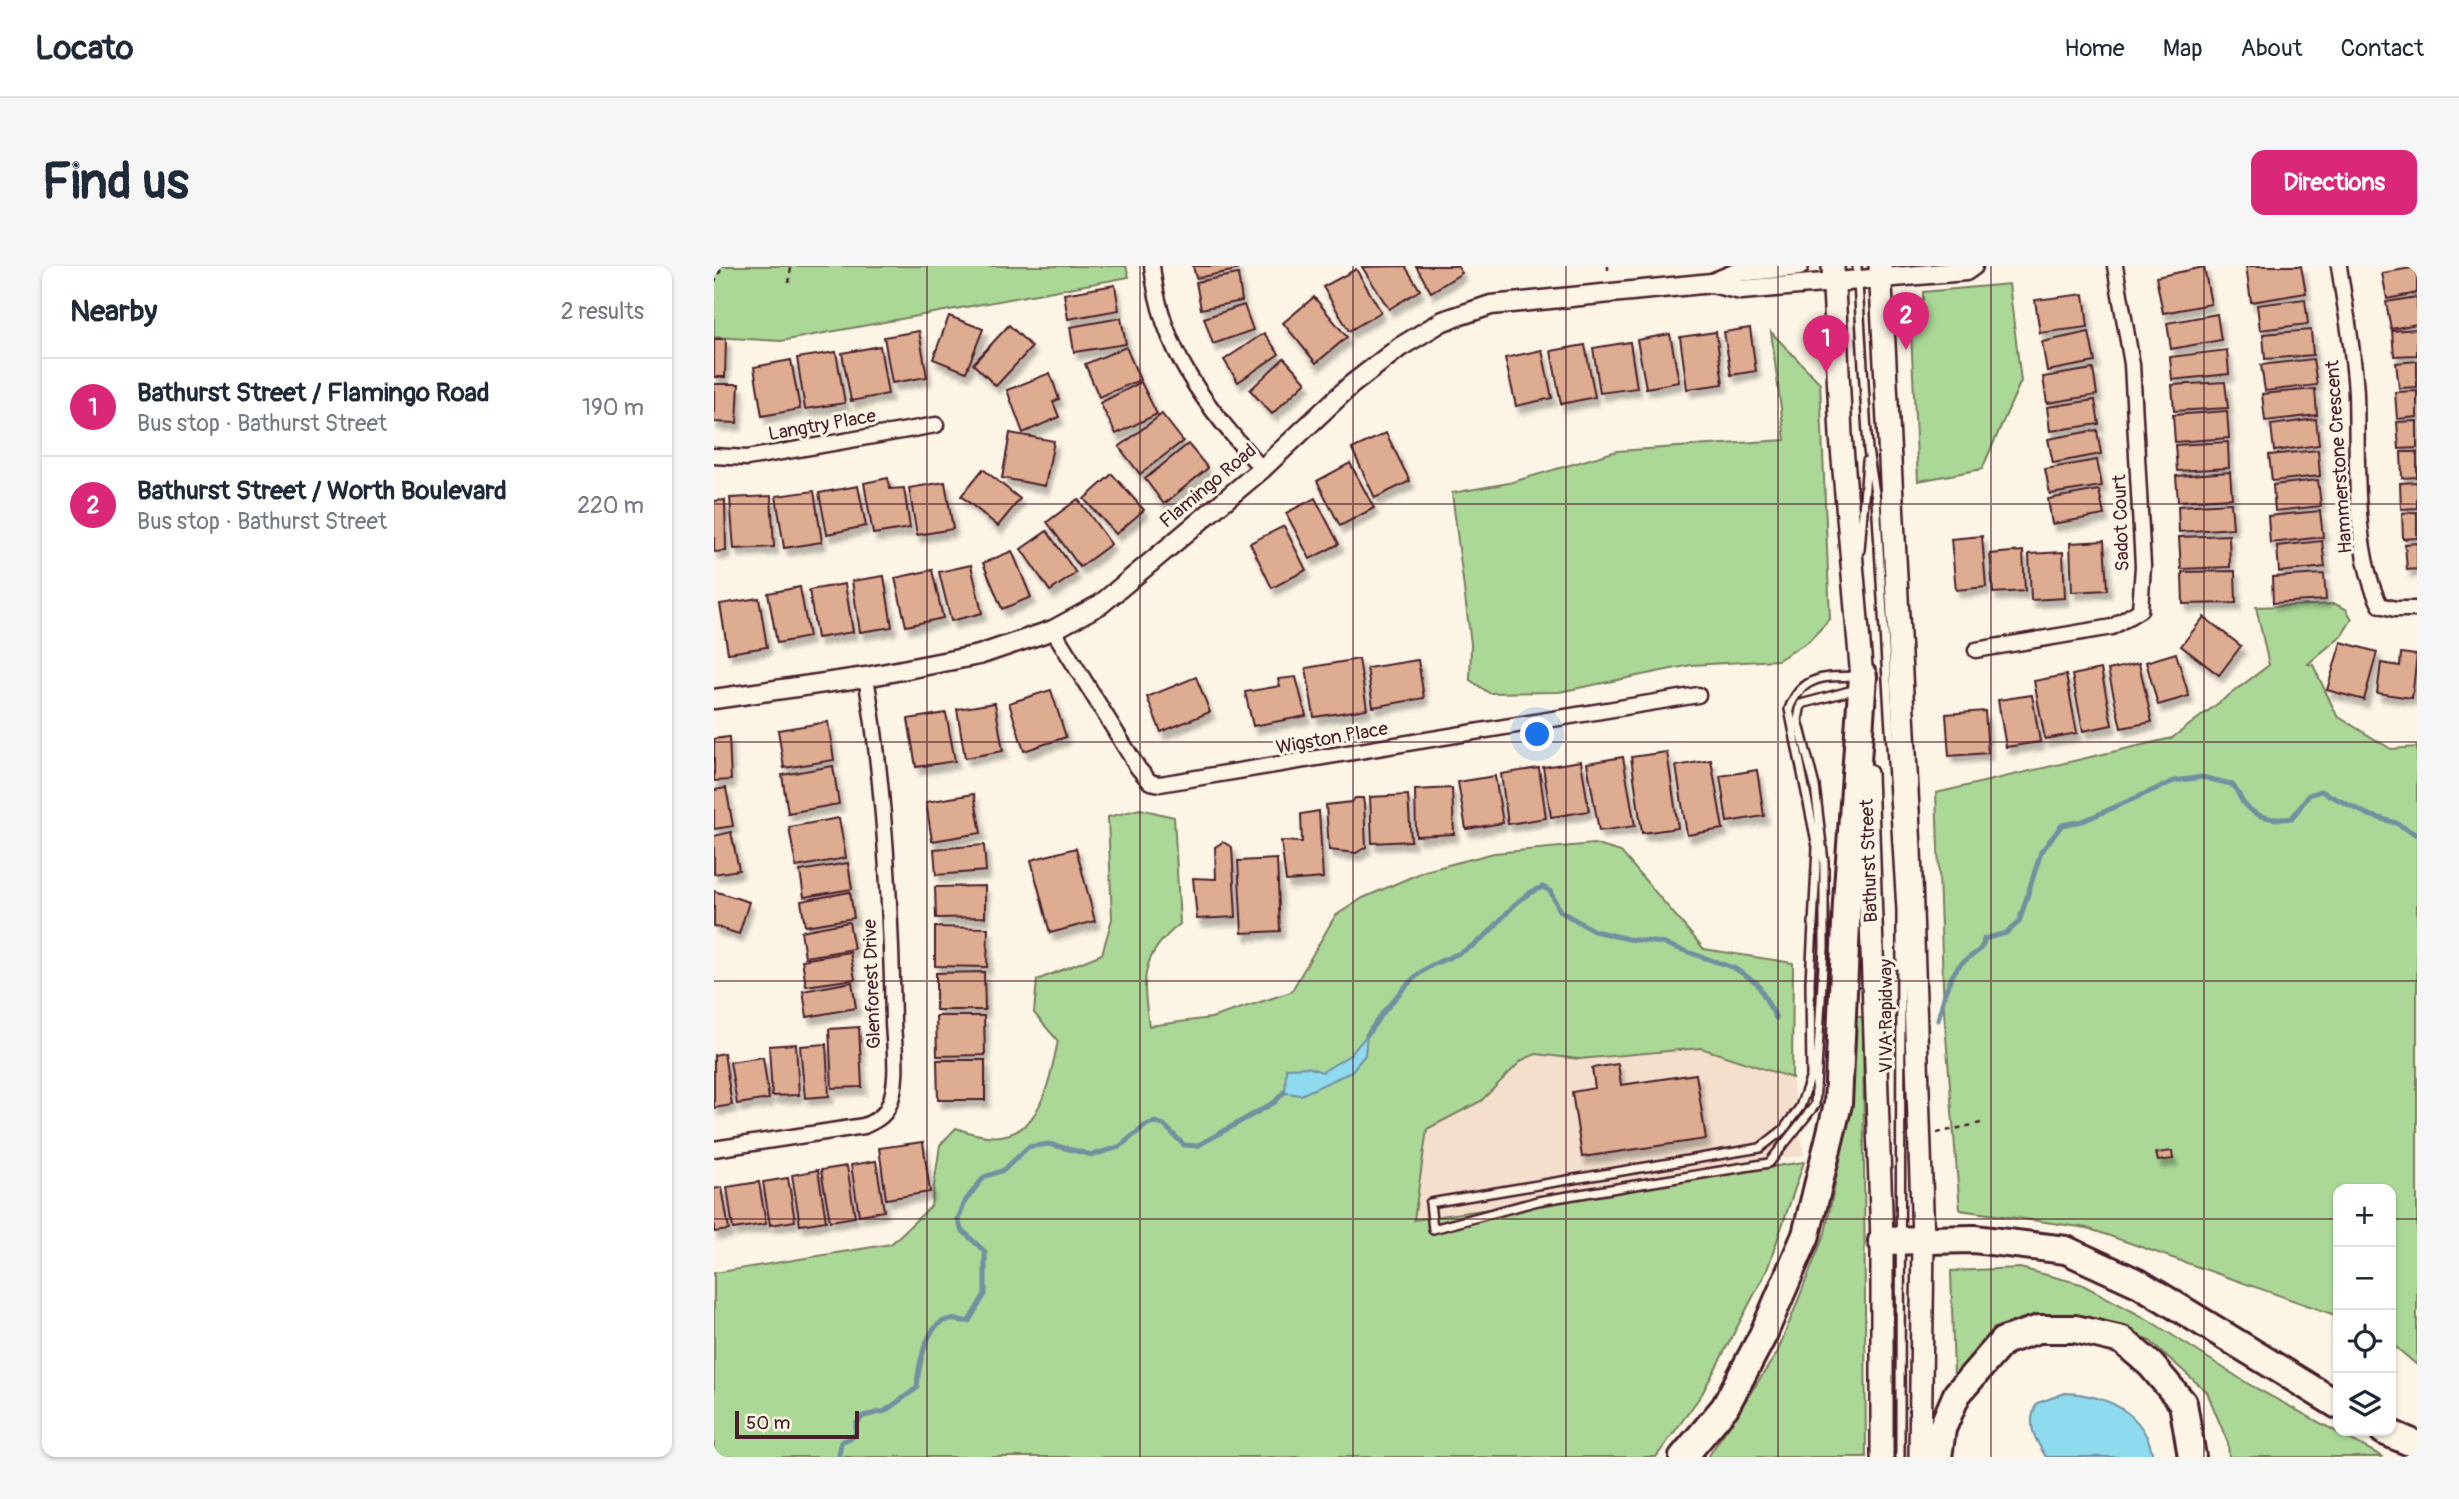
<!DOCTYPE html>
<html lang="en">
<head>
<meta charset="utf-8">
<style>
  body { margin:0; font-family:Pangolin,sans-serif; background:#f6f6f7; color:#1f2937 }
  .controls { position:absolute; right:21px; bottom:21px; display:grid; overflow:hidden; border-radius:14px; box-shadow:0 2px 5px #0004 }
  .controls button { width:63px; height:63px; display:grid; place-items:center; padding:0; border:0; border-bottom:2px solid #e0e1e3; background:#fff; color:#1f2937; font:35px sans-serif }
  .scale { position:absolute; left:21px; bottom:18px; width:124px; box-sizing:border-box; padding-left:7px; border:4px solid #4a1f2b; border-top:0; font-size:19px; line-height:24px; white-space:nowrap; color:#4a1f2b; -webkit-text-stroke:5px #fcf5e5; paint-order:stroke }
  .you { position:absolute; left:824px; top:469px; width:24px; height:24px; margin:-18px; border:5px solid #fff; border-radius:50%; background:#1a73e8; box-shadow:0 0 0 10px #1a73e833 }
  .badge { display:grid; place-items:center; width:46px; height:46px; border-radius:50%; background:#db2777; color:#fff; font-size:23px; font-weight:700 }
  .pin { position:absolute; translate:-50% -58px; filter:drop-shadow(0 2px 4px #0008) }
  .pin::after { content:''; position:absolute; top:37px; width:24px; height:21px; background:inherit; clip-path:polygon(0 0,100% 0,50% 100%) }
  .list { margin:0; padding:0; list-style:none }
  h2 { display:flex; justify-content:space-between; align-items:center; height:91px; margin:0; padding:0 28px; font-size:30px }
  h2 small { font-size:23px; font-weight:400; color:#747a83 }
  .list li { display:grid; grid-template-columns:46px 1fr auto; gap:21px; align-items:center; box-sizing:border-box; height:98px; padding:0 28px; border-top:2px solid #e0e1e3 }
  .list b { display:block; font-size:26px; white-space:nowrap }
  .list p { margin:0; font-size:23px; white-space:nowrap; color:#747a83 }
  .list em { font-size:23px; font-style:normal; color:#747a83 }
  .icon { flex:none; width:38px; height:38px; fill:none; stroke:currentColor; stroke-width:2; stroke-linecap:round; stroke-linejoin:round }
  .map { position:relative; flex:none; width:1703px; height:1191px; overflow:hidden; border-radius:14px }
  header { display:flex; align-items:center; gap:42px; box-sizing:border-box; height:98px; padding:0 35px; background:#fff; border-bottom:2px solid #e0e1e3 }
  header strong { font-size:33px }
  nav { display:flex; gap:38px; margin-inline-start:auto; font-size:24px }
  .intro { display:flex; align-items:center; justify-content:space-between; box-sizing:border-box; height:168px; padding:0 42px }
  h1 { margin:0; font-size:49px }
  .button { padding:18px 32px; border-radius:14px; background:#db2777; color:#fff; font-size:24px; font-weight:700 }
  main { display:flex; gap:42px; padding:0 42px }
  aside { flex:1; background:#fff; border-radius:14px; box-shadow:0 2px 5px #0004 }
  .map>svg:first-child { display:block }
  .built { fill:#f3dfcc }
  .green { fill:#abd897; stroke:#7a7c61; stroke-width:2 }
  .water { fill:#8edaee; stroke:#738fa0; stroke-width:2 }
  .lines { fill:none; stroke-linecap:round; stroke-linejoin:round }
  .stream { stroke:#738fa0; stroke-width:5 }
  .building { fill:#deac90; stroke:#4a1f2b; stroke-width:2; filter:url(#shadow) }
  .service-casing { stroke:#4a1f2b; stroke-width:12 }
  .minor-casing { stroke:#4a1f2b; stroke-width:19 }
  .tertiary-casing { stroke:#4a1f2b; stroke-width:23 }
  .secondary-casing { stroke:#4a1f2b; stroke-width:26 }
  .motorway-casing { stroke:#4a1f2b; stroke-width:32 }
  .path { stroke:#4a1f2b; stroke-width:2.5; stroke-dasharray:5 5; stroke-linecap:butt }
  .service { stroke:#fcf5e5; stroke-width:7 }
  .minor { stroke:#fcf5e5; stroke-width:14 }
  .tertiary { stroke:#fcf5e5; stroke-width:18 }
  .secondary { stroke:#fcf5e5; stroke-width:21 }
  .motorway { stroke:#fcf5e5; stroke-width:26 }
  .grid { fill:none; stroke:#4a1f2b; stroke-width:2; stroke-opacity:0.55 }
  .labels { text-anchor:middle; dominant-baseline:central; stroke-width:6; stroke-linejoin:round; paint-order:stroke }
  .street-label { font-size:19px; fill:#4a1f2b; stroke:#fcf5e5 }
</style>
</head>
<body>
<header>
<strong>Locato</strong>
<nav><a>Home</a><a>Map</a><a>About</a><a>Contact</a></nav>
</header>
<div class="intro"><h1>Find us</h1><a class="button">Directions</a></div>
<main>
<aside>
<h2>Nearby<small>2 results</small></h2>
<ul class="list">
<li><span class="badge">1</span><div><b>Bathurst Street / Flamingo Road</b><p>Bus stop · Bathurst Street</p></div><em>190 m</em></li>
<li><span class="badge">2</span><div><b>Bathurst Street / Worth Boulevard</b><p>Bus stop · Bathurst Street</p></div><em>220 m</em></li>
</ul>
</aside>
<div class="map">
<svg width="1703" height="1191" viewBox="0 0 1703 1191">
  <defs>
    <filter id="shadow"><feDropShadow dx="4" dy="7" stdDeviation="2" flood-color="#0004"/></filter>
  </defs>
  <rect width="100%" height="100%" fill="#fcf5e5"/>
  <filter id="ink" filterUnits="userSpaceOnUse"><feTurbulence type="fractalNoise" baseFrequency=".0143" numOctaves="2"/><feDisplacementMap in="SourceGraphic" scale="14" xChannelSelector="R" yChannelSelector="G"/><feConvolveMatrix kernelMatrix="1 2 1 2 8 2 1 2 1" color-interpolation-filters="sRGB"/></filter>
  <g filter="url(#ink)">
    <polygon class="built" points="987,782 1078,812 1090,889 700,954 714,862 767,835 808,794 822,788 865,793"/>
    <g class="green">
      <polygon points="0,0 412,0 415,11 67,75 0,71"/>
      <polygon points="1295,18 1307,115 1268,203 1204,215 1196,45 1200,44 1199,35 1209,34 1209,26"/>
      <polygon points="1057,66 1106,117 1116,353 1094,376 1064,394 977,399 845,426 775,427 756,414 757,378 738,227 795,217 903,185 1071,174"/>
      <polygon points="1621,338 1632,343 1638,353 1628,369 1594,398 1599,399 1623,450 1677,483 1703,481 1703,1099 1677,1077 1677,923 1624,923 1624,1050 1373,962 1246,944 1230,745 1222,527 1458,472 1555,399 1542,341"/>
      <path d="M426 543 460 551 466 658C426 690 428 711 435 760L497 752 577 726 621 650 649 632 711 605 780 587 880 578 907 586 990 683 1079 697 1078 812 987 782 865 793 822 788 808 794 767 835 713 863 700 954 1090 896 1053 1004 988 1128 942 1191H0V1007L177 978 217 940 226 879 242 862C319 892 331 837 344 775L320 747 323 714 388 688 398 653 394 551Z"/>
      <polygon points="1138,751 1149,751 1152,1191 994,1191 1063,1087 1111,967 1134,855"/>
      <polygon points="1306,1002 1367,1018 1433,1053 1536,1119 1669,1191 1515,1191 1514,1177 1493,1126 1436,1075 1358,1051 1299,1056 1264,1085 1240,1112 1237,1005"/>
    </g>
    <g class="water">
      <polygon points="653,769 651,789 637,806 587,829 571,827 572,802 594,801 608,806 636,789"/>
      <path d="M1351 1127C1392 1129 1431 1145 1439 1191H1332C1320 1172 1312 1158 1323 1137Z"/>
    </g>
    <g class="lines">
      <g class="stream">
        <path d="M1224 754C1229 735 1232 717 1244 701 1252 690 1269 688 1270 673L1292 667 1305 656 1327 586 1348 559 1369 555 1460 515 1488 511 1517 518C1524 524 1525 531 1530 538 1542 552 1561 555 1578 552L1595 529 1607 525 1655 549 1682 557 1703 569"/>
        <path d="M653 769C667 748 697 709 720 698 738 690 752 686 768 673 789 655 801 630 829 621L836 625 846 645 880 665 914 673 948 677 1020 702 1043 717 1062 752"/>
        <path d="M125 1191 127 1176 141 1170 142 1158 149 1150 171 1145 203 1122C204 1103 211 1059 233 1054 240 1052 247 1056 255 1055L271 1028V986L247 963 244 953 252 934 270 911 290 904 314 881 335 878 378 889 405 881 432 859 440 856 450 859 470 879 483 880 561 836 570 826"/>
      </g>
    </g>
    <g class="building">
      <polygon points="479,0 523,0 523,4 482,12"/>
      <polygon points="691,0 706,24 675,43 648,1"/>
      <polygon points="702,0 743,0 748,7 717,26"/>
      <polygon points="1532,0 1587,0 1592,27 1537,36"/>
      <polygon points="1490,1 1497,38 1449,47 1442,11"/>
      <polygon points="1703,1 1703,27 1673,33 1668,7"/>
      <polygon points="642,3 667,46 635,65 609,21"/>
      <polygon points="524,8 528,35 487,43 482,16"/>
      <polygon points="401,19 405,44 354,53 350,28"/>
      <polygon points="1370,28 1374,61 1326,67 1321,34"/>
      <polygon points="600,31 633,71 602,97 569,57"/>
      <polygon points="1703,31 1703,58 1677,63 1672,36"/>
      <polygon points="1591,33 1594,58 1546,64 1543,39"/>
      <polygon points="530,39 539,64 499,78 490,52"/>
      <polygon points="1503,48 1507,74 1457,83 1453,57"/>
      <polygon points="235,50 269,63 252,106 219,93"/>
      <polygon points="407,52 412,78 360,86 356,61"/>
      <polygon points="295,59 318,81 282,120 259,98"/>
      <polygon points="1036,62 1042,105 1017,109 1010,66"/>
      <polygon points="1703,63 1703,89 1680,90 1678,65"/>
      <polygon points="1597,64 1599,89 1551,93 1549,68"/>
      <polygon points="205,65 213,111 178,117 170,71"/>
      <polygon points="1002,66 1009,118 973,123 966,71"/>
      <polygon points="1375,66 1381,96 1333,105 1328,76"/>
      <polygon points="550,67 565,88 524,116 510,94"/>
      <polygon points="956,68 965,116 932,122 923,74"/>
      <polygon points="0,73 12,73 11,111 0,111"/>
      <polygon points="916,76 923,122 886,127 879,82"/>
      <polygon points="871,79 881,131 847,138 837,85"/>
      <polygon points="166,80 174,128 137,135 128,87"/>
      <polygon points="412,81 426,114 385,131 371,98"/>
      <polygon points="828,84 838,132 802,140 791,92"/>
      <polygon points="1513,84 1515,108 1458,114 1456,91"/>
      <polygon points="122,86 131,137 91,143 83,92"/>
      <polygon points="570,92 592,116 558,148 536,124"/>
      <polygon points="1599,93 1603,119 1551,125 1547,99"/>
      <polygon points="77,94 86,143 48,150 40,101"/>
      <polygon points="1703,95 1703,121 1685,122 1682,97"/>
      <polygon points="1379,103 1383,129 1333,137 1329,111"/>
      <polygon points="336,107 345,133 339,136 345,151 309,167 293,124"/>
      <polygon points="427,116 443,148 402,168 386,137"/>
      <polygon points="1511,116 1514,142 1460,145 1458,119"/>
      <polygon points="0,118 25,118 23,157 0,156"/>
      <polygon points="1601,123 1603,149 1551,155 1548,128"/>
      <polygon points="1703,125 1703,151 1683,153 1681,126"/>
      <polygon points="1381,134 1385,158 1336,165 1333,141"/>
      <polygon points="1513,145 1515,172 1461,176 1459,149"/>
      <polygon points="448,148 469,175 426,208 405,181"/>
      <polygon points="1602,153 1605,179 1560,185 1557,159"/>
      <polygon points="1703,155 1703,182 1685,183 1683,156"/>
      <polygon points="1383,164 1387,188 1339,197 1334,173"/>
      <polygon points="296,167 340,175 331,220 288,212"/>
      <polygon points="672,167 696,215 661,232 638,183"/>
      <polygon points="1514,176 1515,202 1463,205 1461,179"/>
      <polygon points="474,178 494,202 450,238 431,213"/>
      <polygon points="1604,184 1606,210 1558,215 1555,189"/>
      <polygon points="1687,186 1703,186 1703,211 1688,212"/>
      <polygon points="1383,194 1388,220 1336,228 1331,203"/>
      <polygon points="636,197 660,242 626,260 603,215"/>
      <polygon points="269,203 306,233 284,260 247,230"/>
      <polygon points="1516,206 1518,232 1464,235 1462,210"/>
      <polygon points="398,208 430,244 402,268 370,233"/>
      <polygon points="174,212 176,223 190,222 196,262 159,268 150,217"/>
      <polygon points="1604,214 1607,240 1561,245 1559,219"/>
      <polygon points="231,216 239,263 203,269 195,222"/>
      <polygon points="1703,216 1703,242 1687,243 1686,217"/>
      <polygon points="144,220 152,260 113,268 105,227"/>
      <polygon points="1385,224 1390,249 1338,258 1334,233"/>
      <polygon points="100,225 108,276 70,282 62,230"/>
      <polygon points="57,230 60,281 20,283 16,232"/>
      <polygon points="601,232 625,278 596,293 572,247"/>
      <polygon points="364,233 397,278 366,301 333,256"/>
      <polygon points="11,234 12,285 0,286 0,235"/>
      <polygon points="1517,237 1519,262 1465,266 1464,240"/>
      <polygon points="1606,245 1609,271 1556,277 1554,250"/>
      <polygon points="1703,246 1703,272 1689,273 1688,247"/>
      <polygon points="570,260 592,304 558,322 536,277"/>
      <polygon points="333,265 362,307 336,325 307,283"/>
      <polygon points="1515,269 1516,301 1467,303 1465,271"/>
      <polygon points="1268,270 1272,321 1242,324 1237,273"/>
      <polygon points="1390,275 1393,324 1358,326 1356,277"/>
      <polygon points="1608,275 1611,301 1565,306 1563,280"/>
      <polygon points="1703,277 1703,303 1693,304 1691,278"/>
      <polygon points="298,285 317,331 288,343 269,297"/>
      <polygon points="1309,285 1311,325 1279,327 1276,288"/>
      <polygon points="1349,286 1351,332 1317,334 1315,288"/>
      <polygon points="257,299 268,347 237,355 225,306"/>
      <polygon points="218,304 229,352 192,360 181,312"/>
      <polygon points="1521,305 1522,337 1469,338 1468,306"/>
      <polygon points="1610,308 1612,334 1559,337 1558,311"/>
      <polygon points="170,310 178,361 146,366 138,315"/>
      <polygon points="131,318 139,366 103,372 95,324"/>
      <polygon points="86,321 95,371 63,377 54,327"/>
      <polygon points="45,332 53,381 14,387 6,338"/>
      <polygon points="1490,351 1527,380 1505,409 1467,380"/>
      <polygon points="1627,376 1663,386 1650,434 1613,424"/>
      <polygon points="1462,387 1475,430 1444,439 1432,396"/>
      <polygon points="1687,387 1703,389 1698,432 1663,427 1667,397 1686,400"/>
      <polygon points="645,393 653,443 600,451 592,402"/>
      <polygon points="704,394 710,432 659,441 653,402"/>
      <polygon points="1425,397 1438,456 1407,462 1394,404"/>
      <polygon points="1387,403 1398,459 1369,465 1358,409"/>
      <polygon points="1352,409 1363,467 1331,473 1320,415"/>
      <polygon points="482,411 496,446 447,466 433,431"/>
      <polygon points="582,411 592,450 539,460 531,426 566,420 564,413"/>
      <polygon points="337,424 352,471 310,485 295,437"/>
      <polygon points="1318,429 1326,476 1292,481 1284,434"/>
      <polygon points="281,437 289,485 251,492 243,443"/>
      <polygon points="1271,445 1274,487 1235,490 1232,448"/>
      <polygon points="232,447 241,495 202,501 194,453"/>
      <polygon points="114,456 120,494 70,502 64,464"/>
      <polygon points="15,471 17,514 0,515 0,473"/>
      <polygon points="953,486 964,562 928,567 917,491"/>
      <polygon points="909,491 921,560 885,565 873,497"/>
      <polygon points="997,494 1009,563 973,569 962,500"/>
      <polygon points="867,495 875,545 837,551 829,501"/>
      <polygon points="119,500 125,538 74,547 68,509"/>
      <polygon points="825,502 832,552 794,558 787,508"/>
      <polygon points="1043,504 1050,550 1013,556 1006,510"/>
      <polygon points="781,510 789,557 752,563 744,516"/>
      <polygon points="12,522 19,560 0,563 0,524"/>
      <polygon points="738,522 740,568 702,570 701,524"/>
      <polygon points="260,528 267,567 218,575 212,536"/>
      <polygon points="694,529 697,575 658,577 656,531"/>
      <polygon points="641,532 649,532 650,538 652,581 642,587 615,584 612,539 638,536"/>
      <polygon points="605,545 609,612 572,615 567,575 588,576 587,548"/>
      <polygon points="125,552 132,592 82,601 75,561"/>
      <polygon points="17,566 25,604 0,608 0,570"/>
      <polygon points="509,576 518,581 522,651 483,653 479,612 502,613 501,581"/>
      <polygon points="270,579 272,605 222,609 220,583"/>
      <polygon points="362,582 381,655 336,667 317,594"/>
      <polygon points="563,593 566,665 528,667 524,595"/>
      <polygon points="134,597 138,623 90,631 86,605"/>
      <polygon points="271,620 271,651 222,652 221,621"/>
      <polygon points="0,625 35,636 25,668 0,660"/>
      <polygon points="136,626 140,652 91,660 87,635"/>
      <polygon points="135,656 140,683 91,691 87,665"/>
      <polygon points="221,661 274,662 273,701 221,700"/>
      <polygon points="136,686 141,713 92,720 88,694"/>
      <polygon points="270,706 271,744 222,744 222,707"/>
      <polygon points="138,716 142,742 93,751 89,725"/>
      <polygon points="222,750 270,750 271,789 223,790"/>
      <polygon points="145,761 148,821 118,822 115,763"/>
      <polygon points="82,778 85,829 58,830 55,780"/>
      <polygon points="112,778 115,830 91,832 86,780"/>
      <polygon points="10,787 18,839 0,842 0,789"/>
      <polygon points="49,791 55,833 23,838 16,796"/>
      <polygon points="223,794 271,794 271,834 224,834"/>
      <polygon points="904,798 907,819 982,808 992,873 868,891 858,826 881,822 878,802"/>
      <polygon points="209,876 216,926 172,933 165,882"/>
      <polygon points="1458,885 1459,893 1444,895 1442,887"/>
      <polygon points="162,895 170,945 145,949 137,899"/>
      <polygon points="133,900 141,951 116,955 107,904"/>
      <polygon points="104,904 112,955 86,959 78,909"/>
      <polygon points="74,912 81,955 56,959 49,916"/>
      <polygon points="45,916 52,958 19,963 13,921"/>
      <polygon points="8,921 15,964 0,966 0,923"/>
    </g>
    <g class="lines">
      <g class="service-casing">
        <g id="service">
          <polyline points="1143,0 1154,184 1162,233 1187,644 1186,1191"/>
          <polyline points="1146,284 1153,195"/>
          <path d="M1143 423 1087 438 1084 454 1101 520 1110 596V682L1101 839 1055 897 824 935 719 963 716 937 1046 882 1069 864 1086 841 1097 810 1096 716 1103 581 1075 443C1088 408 1112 411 1145 410"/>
        </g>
      </g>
      <g class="minor-casing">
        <g id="minor">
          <path d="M438 0C447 86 493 141 548 203"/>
          <path d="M1625 0C1631 42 1640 85 1642 128 1644 189 1638 285 1666 339L1681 343H1703"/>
          <polyline points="0,190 33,192 222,159"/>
          <polyline points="339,364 424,502 436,516 446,518 984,429"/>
          <polyline points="1262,384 1398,361 1426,344 1429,300 1418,98 1401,0"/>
          <path d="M0 883 150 860C159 856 170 851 174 841 186 817 180 782 179 756 177 641 171 524 152 411"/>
        </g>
      </g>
      <g class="tertiary-casing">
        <g id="tertiary">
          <polyline points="998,17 1027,24 1252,5 1259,0"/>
          <polyline points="0,433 152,411 265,389 339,364 387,338 548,203 637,119 686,81 729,55 777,39 998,17 1025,6 1085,0"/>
        </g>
      </g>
      <g class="secondary-casing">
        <g id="secondary">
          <polyline points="1119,0 1127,170 1149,424"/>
          <polyline points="1166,0 1196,583 1209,974 1206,1191"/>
          <polyline points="1152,508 1168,975 1168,1191"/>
        </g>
      </g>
      <g class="motorway-casing">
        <g id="motorway">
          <polyline points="1168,975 1260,973 1352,984 1426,1018 1624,1139"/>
          <polyline points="1670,1165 1703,1179"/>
          <polyline points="969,1191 1011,1141 1049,1069 1092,969 1124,838 1133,636 1149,410"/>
          <polyline points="1224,1191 1228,1163 1243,1128 1289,1075 1325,1063 1361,1063 1408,1074 1437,1099 1469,1137 1478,1191"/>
        </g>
      </g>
      <g class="path">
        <polyline points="894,0 894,4"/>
        <polyline points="0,17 9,0"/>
        <polyline points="75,17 77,0"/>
        <polyline points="1223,867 1267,857"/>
      </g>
      <use href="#service" class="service"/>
      <use href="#minor" class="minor"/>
      <use href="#tertiary" class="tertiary"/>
      <use href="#secondary" class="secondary"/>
      <use href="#motorway" class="motorway"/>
    </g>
  </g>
  <path class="grid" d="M213 0V1191M426 0V1191M639 0V1191M852 0V1191M1064 0V1191M1277 0V1191M1490 0V1191M0 238H1703M0 476H1703M0 715H1703M0 953H1624M1677 953H1703"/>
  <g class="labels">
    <g class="street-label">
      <text transform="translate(108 159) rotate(-10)">Langtry Place</text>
      <text transform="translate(1625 191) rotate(-94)">Hammerstone Crescent</text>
      <text transform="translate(494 220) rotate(-40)">Flamingo Road</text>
      <text transform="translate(1407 257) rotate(-92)">Sadot Court</text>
      <text transform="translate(618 472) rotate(-10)">Wigston Place</text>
      <text transform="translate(1155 595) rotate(-92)">Bathurst Street</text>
      <text transform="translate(158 718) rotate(-92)">Glenforest Drive</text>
      <text transform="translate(1172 750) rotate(-90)">VIVA Rapidway</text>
    </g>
  </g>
</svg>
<div class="controls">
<button>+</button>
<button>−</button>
<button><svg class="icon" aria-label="locate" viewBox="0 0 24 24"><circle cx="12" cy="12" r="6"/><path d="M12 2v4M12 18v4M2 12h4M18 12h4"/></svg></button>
<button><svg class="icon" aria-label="layers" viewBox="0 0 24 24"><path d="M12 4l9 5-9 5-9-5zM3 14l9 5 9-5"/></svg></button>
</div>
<div class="scale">50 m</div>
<div class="you"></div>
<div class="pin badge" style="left:1112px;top:107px">1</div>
<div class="pin badge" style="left:1192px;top:84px">2</div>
</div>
</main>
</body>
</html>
